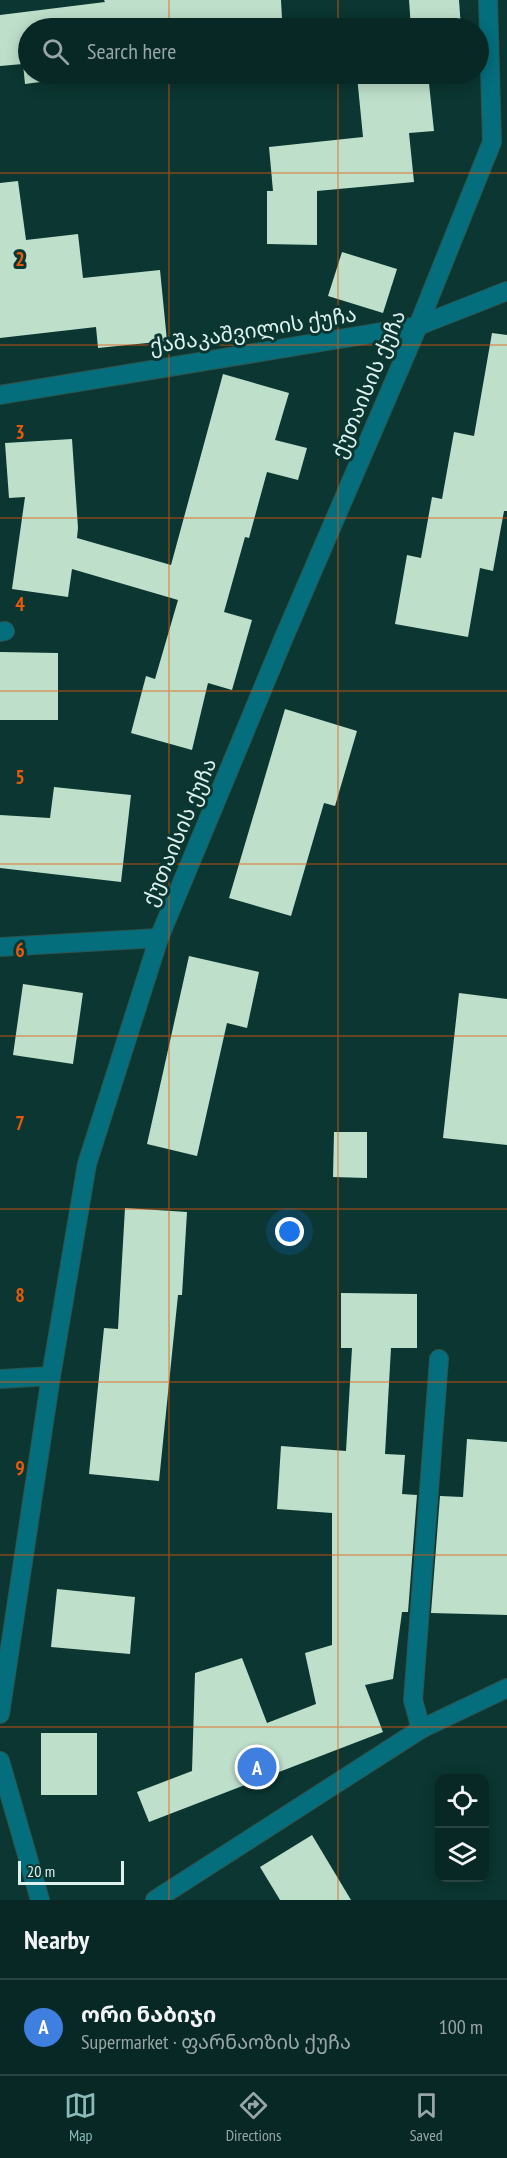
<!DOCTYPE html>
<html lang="en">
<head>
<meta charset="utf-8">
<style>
  body { margin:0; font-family:"PT Sans Narrow","Noto Sans Georgian",sans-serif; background:#11302d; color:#f1f3f6 }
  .controls { position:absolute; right:18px; bottom:18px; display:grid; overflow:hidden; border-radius:12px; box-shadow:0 3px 15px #0003 }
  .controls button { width:54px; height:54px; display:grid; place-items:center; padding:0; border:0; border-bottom:2px solid #294442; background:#082825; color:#f1f3f6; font:30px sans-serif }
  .scale { position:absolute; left:18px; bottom:15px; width:106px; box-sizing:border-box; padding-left:6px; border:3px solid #ddf2ee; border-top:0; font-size:16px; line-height:21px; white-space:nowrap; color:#ddf2ee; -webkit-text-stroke:4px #0b3631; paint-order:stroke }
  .you { position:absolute; left:290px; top:1232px; width:21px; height:21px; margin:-15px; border:4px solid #fff; border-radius:50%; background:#1a73e8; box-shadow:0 0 0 9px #1a73e833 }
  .badge { display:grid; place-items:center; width:39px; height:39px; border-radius:50%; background:#8bbbb9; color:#fff; font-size:20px; font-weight:700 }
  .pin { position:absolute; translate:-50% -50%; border:3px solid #fff; box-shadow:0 2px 6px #0006 }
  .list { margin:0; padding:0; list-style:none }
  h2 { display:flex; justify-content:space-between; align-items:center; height:78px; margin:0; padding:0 24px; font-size:26px }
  h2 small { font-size:20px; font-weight:400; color:#98a6a7 }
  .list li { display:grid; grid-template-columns:39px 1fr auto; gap:18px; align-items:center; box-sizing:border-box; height:96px; padding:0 24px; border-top:2px solid #294442 }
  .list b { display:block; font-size:22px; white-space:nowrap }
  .list p { margin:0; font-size:20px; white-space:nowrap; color:#98a6a7 }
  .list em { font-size:20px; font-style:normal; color:#98a6a7 }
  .icon { flex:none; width:33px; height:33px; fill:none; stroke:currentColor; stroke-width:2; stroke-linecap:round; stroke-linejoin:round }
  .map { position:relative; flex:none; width:507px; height:1900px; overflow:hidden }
  .search { position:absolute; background:#082825; box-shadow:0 3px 15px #0003; left:18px; right:18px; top:18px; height:66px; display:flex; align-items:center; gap:15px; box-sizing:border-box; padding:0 21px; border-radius:33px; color:#98a6a7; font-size:22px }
  .sheet { height:174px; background:#082825 }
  nav { display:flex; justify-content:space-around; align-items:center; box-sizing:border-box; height:84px; border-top:2px solid #294442; background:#082825; font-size:16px; color:#98a6a7 }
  nav a { display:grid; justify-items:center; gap:3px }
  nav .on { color:#8bbbb9 }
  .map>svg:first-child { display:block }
  .building { fill:#bee0cb }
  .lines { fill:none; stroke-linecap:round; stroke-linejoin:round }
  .minor-casing { stroke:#2d544f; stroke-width:20 }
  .minor { stroke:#046e7c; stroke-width:18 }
  .grid { fill:none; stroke:#e8590c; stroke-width:1.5; stroke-opacity:0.55 }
  .labels { text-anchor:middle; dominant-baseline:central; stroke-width:6; stroke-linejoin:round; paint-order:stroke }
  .street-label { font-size:21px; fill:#ddf2ee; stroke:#0b3631 }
  .grid-label { font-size:20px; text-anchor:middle; font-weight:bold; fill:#e8590c; stroke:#0b3631; stroke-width:6; stroke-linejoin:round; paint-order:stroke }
</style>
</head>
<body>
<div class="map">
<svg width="507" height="1900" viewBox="0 0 507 1900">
  <rect width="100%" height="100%" fill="#0b3631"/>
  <g class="building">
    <polygon points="104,0 281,0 282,19 200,28 28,28 28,74 87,74 87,76 25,84 23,64 0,66 0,15 105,2"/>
    <polygon points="409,0 459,0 461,28 411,28"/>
    <polygon points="385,74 428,74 434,131 409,133 414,182 317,191 317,245 267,244 267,191 273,191 269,147 363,137 357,76"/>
    <polygon points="18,181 26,240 78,234 83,278 160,270 167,341 98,348 96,327 0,338 0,183"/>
    <polygon points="342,252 397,269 383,313 328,296"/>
    <polygon points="492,333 507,335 507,511 504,511 493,571 480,568 468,637 395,624 407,555 421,558 432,497 442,499 454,432 474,436"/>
    <polygon points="223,374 289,393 275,440 307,448 298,480 267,472 249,538 245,537 224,612 252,620 232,690 208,683 192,750 131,733 146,676 155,679 178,600 72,569 68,597 12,589 25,497 9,498 5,443 72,439 78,528 77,538 171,565"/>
    <polygon points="0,652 58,653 58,720 0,720"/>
    <polygon points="285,709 357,731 335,806 324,803 291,916 229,898"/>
    <polygon points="54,787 131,795 121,882 0,868 0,815 50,818"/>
    <polygon points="189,956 259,972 247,1028 227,1023 197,1156 147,1144"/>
    <polygon points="23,984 83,993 73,1064 13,1055"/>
    <polygon points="459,993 507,999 507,1145 443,1138"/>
    <polygon points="334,1132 367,1132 367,1178 333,1177"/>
    <polygon points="125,1208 187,1212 182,1295 178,1295 159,1481 89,1474 104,1328 118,1329"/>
    <polygon points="341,1293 417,1294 417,1348 391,1348 385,1454 405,1455 402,1494 417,1495 408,1612 402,1612 393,1679 365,1685 383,1732 149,1822 137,1792 192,1771 195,1673 242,1658 267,1723 316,1704 305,1653 332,1645 332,1513 277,1509 281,1446 346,1451 352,1348 341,1348"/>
    <polygon points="467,1439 507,1442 507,1615 431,1613 440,1496 463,1497"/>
    <polygon points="57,1589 135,1597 130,1654 51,1647"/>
    <rect x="41" y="1733" width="56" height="62"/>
    <polygon points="312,1835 351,1900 280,1900 260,1867"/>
  </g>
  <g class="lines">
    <g class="minor-casing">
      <g id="minor">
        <polyline points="0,395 418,326 507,291"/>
        <polyline points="0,632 5,631"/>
        <polyline points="0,947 159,938"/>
        <polyline points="0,1379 51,1376"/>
        <polyline points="0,1714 51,1376 87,1164 159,938 285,635 418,326 492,142 488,0"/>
        <polyline points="421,1729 413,1700 439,1359"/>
        <polyline points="0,1761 40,1900"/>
        <polyline points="155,1900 421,1729 507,1688"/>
      </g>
    </g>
    <use href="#minor" class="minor"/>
  </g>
  <path class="grid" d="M169 0V28M338 0V28M169 74V1900M338 74V1900M0 173H507M0 345H507M0 518H507M0 691H507M0 864H507M0 1036H507M0 1209H507M0 1382H507M0 1555H507M0 1727H507"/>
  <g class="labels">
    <g class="street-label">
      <text transform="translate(253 330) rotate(-9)">ქაშაკაშვილის ქუჩა</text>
      <text transform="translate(368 384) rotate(-67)">ქუთაისის ქუჩა</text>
      <text transform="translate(179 832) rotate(-67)">ქუთაისის ქუჩა</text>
    </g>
  </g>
  <g class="grid-label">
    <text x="20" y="266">2</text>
    <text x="20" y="439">3</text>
    <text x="20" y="611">4</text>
    <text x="20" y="784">5</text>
    <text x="20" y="957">6</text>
    <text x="20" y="1130">7</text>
    <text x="20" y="1302">8</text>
    <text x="20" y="1475">9</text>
  </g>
</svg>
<div class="controls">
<button><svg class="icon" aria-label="locate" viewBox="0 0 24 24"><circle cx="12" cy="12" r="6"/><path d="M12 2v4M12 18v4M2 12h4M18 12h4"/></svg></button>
<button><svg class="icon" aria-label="layers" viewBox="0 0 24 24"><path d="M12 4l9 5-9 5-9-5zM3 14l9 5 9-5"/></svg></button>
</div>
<div class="scale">20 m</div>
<div class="you"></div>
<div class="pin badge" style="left:257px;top:1767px;background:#3f7fe0">A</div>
<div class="search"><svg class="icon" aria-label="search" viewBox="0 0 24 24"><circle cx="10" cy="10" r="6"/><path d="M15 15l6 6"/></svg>Search here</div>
</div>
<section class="sheet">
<h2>Nearby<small></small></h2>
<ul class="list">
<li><span class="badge" style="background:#3f7fe0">A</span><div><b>ორი ნაბიჯი</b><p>Supermarket · ფარნაოზის ქუჩა</p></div><em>100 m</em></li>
</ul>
</section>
<nav>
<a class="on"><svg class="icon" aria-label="map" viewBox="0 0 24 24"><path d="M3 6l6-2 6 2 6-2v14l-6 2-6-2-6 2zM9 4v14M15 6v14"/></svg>Map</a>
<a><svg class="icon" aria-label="directions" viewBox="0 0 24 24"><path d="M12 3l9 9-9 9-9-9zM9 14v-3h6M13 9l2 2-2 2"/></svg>Directions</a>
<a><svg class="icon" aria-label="saved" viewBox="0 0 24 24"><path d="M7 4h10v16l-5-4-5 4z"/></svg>Saved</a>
</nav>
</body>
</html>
